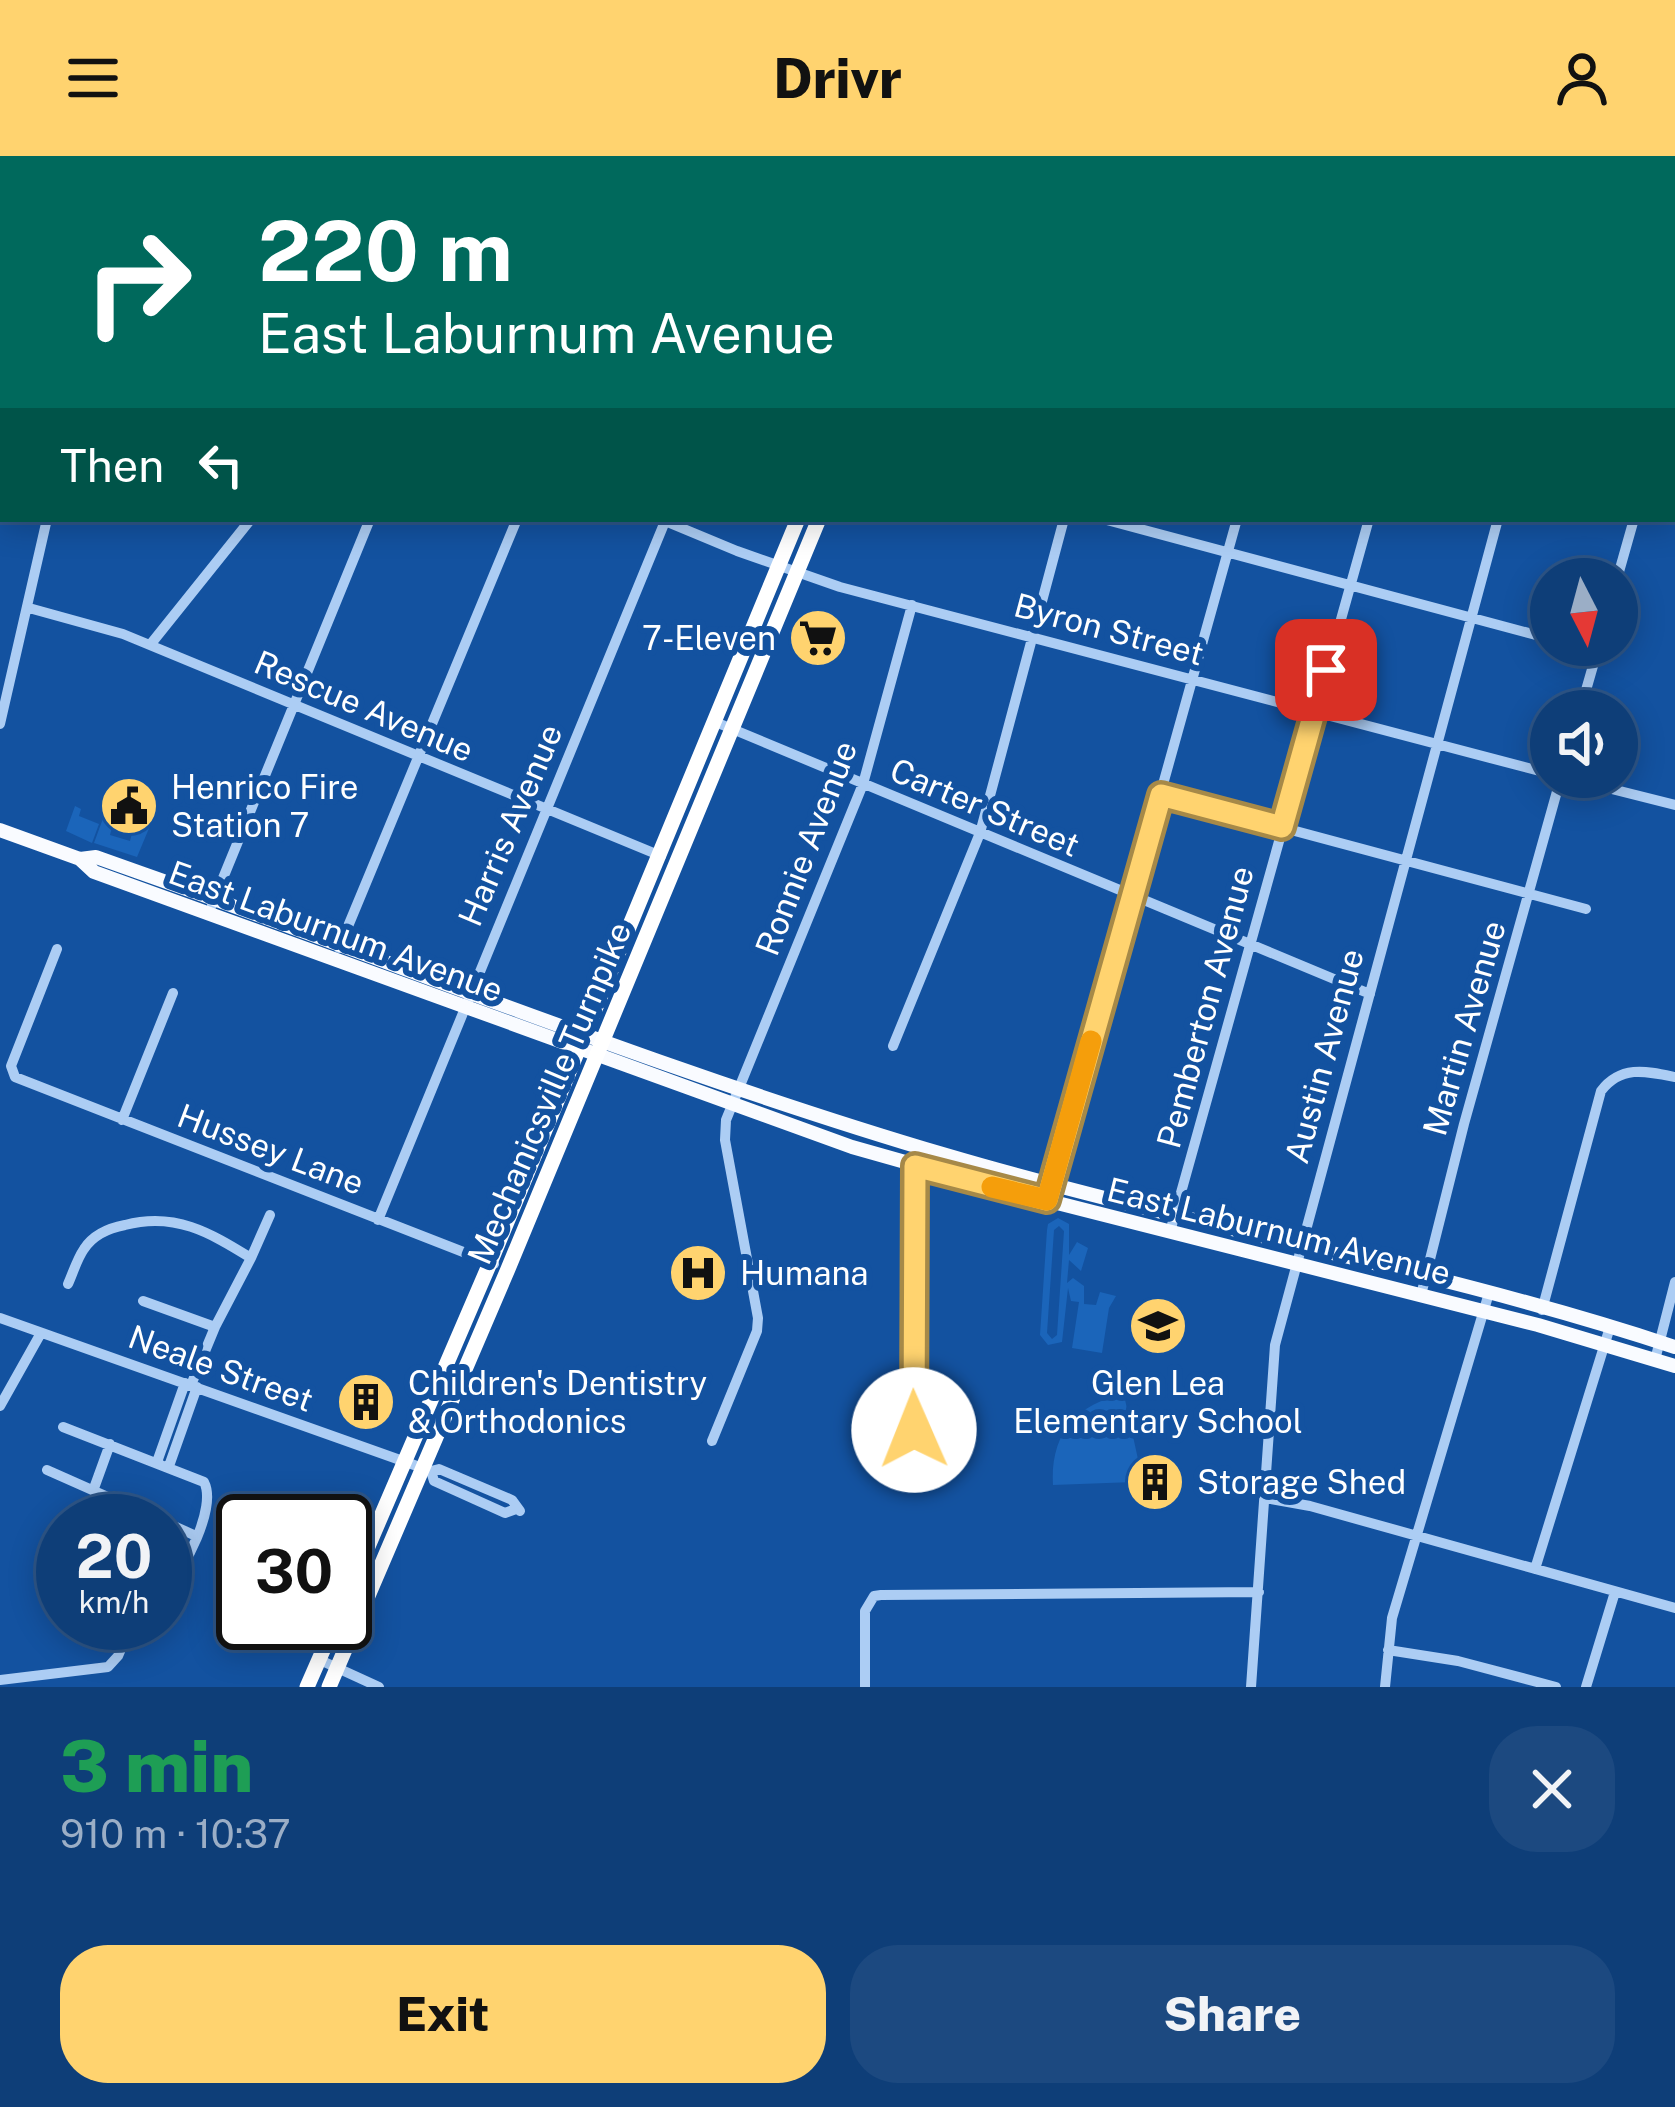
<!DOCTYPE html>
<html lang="en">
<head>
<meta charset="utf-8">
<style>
  body { margin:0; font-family:"Public Sans",sans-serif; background:#1c4980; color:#f1f3f6; height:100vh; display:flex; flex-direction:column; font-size:45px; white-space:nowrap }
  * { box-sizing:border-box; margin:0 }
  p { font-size:39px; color:#9baec6 }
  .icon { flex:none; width:66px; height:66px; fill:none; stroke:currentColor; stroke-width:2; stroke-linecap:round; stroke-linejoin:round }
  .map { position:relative; height:1531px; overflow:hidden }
  .sheet { display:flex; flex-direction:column; background:#0e3e78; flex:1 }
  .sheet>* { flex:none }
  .guide { position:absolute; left:0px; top:0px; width:1677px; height:366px; box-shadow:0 6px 30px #0003,0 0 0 3px #2e578a; background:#00695c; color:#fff; overflow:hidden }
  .needle { width:78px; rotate:174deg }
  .tools { position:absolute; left:1530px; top:402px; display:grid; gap:24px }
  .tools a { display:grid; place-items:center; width:108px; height:108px; border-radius:50%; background:#0e3e78; box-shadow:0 6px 30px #0003,0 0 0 3px #2e578a; font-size:60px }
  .speed { position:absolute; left:36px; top:1338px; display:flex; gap:24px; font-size:60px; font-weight:700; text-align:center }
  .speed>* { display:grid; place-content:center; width:156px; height:156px; border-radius:50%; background:#0e3e78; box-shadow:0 6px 30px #0003,0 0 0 3px #2e578a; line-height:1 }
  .speed small { font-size:30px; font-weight:400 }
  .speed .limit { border:6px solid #111; border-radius:18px; background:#fff; color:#111 }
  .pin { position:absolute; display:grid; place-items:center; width:102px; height:102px; color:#fff; margin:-51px; border-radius:24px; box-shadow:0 6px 18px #0006 }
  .me { position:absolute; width:132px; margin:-66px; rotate:359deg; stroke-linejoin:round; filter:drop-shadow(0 0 9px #0008) }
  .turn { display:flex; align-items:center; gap:42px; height:252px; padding:0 60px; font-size:54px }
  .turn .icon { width:156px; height:156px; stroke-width:2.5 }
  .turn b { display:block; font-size:84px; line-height:102px }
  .then { display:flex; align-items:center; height:114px; padding:0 60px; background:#0003; gap:24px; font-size:45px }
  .round { display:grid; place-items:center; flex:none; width:126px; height:126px; border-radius:48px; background:#1c4980 }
  .summary { display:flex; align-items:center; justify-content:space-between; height:204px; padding:0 60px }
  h1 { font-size:72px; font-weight:800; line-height:90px; color:#1e9e55 }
  .action { display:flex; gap:24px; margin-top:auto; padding:24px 60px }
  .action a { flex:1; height:138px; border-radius:48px; background:#ffd36f; color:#111; font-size:48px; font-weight:800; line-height:138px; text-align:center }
  .action a+a { background:#1c4980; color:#f1f3f6 }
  header { display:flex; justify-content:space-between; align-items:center; height:156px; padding:0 60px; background:#ffd36f; color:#111; font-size:54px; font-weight:800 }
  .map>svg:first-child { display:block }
  .green { fill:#1b65ba; fill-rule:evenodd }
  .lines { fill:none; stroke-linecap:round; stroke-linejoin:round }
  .minor { stroke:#accdf4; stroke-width:10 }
  .major { stroke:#f9fbff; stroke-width:14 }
  .highway { stroke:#fff; stroke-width:15 }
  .route-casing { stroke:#a68948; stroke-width:30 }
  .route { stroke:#ffd36f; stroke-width:21 }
  .slow { stroke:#f59e0b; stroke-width:21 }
  .labels { text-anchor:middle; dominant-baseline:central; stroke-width:12; stroke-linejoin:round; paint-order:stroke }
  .street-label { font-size:33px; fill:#fff; stroke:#1352a0 }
  .poi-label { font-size:33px; fill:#fff; stroke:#1352a0; text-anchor:start }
</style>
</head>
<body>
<header><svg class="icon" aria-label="menu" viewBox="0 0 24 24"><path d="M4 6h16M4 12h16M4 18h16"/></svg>Drivr<svg class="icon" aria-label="person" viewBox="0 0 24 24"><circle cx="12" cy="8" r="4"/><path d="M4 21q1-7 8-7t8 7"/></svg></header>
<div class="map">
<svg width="1675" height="1531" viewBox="0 0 1675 1531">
  <rect width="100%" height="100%" fill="#1352a0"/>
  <path class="green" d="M75,650L81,653L79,660L99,668L92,687L66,675Z
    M146,650L155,658L137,701L94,687L105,657L109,659L107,665L113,667L110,679L130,685L136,662L143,660Z
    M1058,1062L1069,1068V1099L1077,1086L1088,1092L1081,1115L1069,1104L1067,1127L1073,1122L1084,1130V1148L1096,1149L1100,1136L1116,1140L1109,1152L1102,1197L1072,1192L1079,1146L1071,1145L1068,1132L1062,1186L1048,1189L1040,1179L1047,1074L1048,1068ZM1059,1070L1064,1075L1057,1179L1052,1183L1047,1177L1054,1074Z
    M1124,1239L1141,1317L1134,1326L1053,1329C1050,1280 1075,1247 1124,1239Z"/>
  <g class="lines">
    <path class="minor" d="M59,0V3
      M277,0L278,3
      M1213,0L1220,3
      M1503,0L1504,3
      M220,3L232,0
      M1103,3L1104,0
      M1242,3L1243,0
      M1674,12H1675
      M0,56H3
      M0,67L3,79
      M1674,169H1675
      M1674,308H1675
      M0,310L3,309
      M660,363L737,395L840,431L1551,618
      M1103,363L1551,483
      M1617,423L1634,363
      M29,452L123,478L661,700
      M150,489L251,363
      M1572,489L1597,495
      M1580,555L1599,489
      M713,565L1370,838
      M0,568L47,363
      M1564,621L1675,649
      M1161,639L1586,753
      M212,749L370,363
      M339,792L517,363
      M57,793L11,910L15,921L494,1108
      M893,890L980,677L1064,363
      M122,964L173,837
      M1051,1030L1237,363
      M378,1064L666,363
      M1170,1076L1369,363
      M251,1102L270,1059
      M68,1128C73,1117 77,1103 84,1093C93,1079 109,1072 125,1069C175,1056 209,1076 251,1102L215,1171L191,1229
      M1421,1139L1464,968L1561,621
      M143,1145L215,1171
      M1542,1154L1601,935C1621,909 1646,915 1675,921
      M0,1162L431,1315L439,1313L512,1344L520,1355
      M1655,1204L1675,1126
      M0,1250L41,1177
      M63,1271L204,1326C217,1351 185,1414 165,1433
      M914,1274L915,1010
      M712,1285L757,1175L758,1162L725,984L726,964L863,628L912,449
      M157,1306L185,1227
      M169,1310L197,1231
      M47,1314L162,1365
      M431,1315L434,1325L505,1357L516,1353
      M93,1335L110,1288
      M1265,1342L1310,1350L1675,1452
      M165,1366L196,1380
      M1535,1413L1610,1171
      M1388,1494L1458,1505L1556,1531
      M320,1504L379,1531
      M0,1524L108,1511L118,1500L132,1467
      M865,1531V1455L874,1440L881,1439L1259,1436
      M1251,1531L1275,1189L1498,363
      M1385,1531L1392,1462L1489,1137
      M1586,1531L1615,1436"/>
    <path class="major" d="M0,674L80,703L94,716L852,991L990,1030L1538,1169L1675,1210
      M80,703L96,701L141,717C408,811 674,919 946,999C1187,1070 1437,1112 1675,1191"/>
    <path class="highway" d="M948,3L949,0
      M969,3L970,0
      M345,1444L490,1107L798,363
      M307,1531L335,1467
      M329,1531L508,1113L819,363"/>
  </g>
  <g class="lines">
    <g class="route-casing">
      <path id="route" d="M914,1274L915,1010L1047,1044L1161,639L1282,671L1326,514"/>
    </g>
    <use href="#route" class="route"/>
    <path class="slow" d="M992,1031L1047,1044L1091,885"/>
  </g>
  <defs>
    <g id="supermarket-disc" transform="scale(3)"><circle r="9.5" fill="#ffd36f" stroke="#1352a0"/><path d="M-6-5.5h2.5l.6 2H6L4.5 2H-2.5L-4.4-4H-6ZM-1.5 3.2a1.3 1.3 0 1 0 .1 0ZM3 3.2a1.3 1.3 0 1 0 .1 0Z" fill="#111"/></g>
    <g id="civic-disc" transform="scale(3)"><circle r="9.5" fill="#ffd36f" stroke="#1352a0"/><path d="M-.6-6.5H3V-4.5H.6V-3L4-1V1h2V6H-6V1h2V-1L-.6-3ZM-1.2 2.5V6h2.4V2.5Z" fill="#111"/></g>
    <g id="hospital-disc" transform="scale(3)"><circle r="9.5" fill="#ffd36f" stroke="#1352a0"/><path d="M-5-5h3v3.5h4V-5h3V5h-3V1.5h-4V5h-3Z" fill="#111"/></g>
    <g id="school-disc" transform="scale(3)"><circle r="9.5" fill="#ffd36f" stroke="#1352a0"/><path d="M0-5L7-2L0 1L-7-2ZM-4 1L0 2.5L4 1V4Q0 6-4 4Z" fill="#111"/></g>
    <g id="building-disc" transform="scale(3)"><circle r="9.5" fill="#ffd36f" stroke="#1352a0"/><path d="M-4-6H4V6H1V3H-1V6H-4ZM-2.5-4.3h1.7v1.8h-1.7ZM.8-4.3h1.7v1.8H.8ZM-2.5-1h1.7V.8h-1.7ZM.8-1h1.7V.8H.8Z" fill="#111"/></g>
  </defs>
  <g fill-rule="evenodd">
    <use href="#supermarket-disc" x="818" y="482"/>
    <use href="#civic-disc" x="129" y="650"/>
    <use href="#hospital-disc" x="698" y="1117"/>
    <use href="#school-disc" x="1158" y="1170"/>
    <use href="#building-disc" x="366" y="1246"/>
    <use href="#building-disc" x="1155" y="1326"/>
  </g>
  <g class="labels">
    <g class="street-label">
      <text transform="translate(1109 473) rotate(15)">Byron Street</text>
      <text transform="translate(364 550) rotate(23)">Rescue Avenue</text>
      <text transform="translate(985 651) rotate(23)">Carter Street</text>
      <text transform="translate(510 669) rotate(-67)">Harris Avenue</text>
      <text transform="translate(806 692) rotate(-69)">Ronnie Avenue</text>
      <text transform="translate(336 775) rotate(20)">East Laburnum Avenue</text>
      <text transform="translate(1205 851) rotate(-75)">Pemberton Avenue</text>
      <text transform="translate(1464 872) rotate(-74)">Martin Avenue</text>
      <text transform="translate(1324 900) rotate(-75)">Austin Avenue</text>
      <text transform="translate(549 937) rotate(-67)">Mechanicsville Turnpike</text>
      <text transform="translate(271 993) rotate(21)">Hussey Lane</text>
      <text transform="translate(1279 1075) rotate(14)">East Laburnum Avenue</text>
      <text transform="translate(221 1212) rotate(20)">Neale Street</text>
    </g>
    <g class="poi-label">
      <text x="776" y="482" text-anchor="end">7-Eleven</text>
      <text x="171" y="631">Henrico Fire<tspan x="171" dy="38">Station 7</tspan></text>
      <text x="740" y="1117">Humana</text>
      <text x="408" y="1227">Children's Dentistry<tspan x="408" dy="38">&amp; Orthodonics</tspan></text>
      <text x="1158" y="1227" text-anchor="middle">Glen Lea<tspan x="1158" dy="38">Elementary School</tspan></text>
      <text x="1197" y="1326">Storage Shed</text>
    </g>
  </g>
</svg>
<div class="tools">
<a><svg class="needle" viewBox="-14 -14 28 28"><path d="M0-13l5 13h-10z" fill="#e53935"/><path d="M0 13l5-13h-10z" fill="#9baec6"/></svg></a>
<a><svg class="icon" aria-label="sound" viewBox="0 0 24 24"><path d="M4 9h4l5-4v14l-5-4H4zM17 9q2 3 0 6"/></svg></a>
</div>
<div class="speed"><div>20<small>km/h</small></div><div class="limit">30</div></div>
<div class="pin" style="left:1326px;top:514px;background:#d93025"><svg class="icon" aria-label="arrive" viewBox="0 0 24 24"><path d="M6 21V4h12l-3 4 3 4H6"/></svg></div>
<svg class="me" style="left:914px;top:1274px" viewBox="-20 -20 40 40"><circle r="19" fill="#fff"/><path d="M0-13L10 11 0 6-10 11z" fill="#ffd36f"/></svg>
<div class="guide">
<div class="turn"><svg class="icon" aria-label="right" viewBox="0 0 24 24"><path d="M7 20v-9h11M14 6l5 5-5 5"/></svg><div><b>220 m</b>East Laburnum Avenue</div></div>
<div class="then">Then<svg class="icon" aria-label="left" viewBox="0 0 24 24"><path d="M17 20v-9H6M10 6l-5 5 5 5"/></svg></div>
</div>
</div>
<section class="sheet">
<div class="summary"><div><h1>3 min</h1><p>910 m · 10:37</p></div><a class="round"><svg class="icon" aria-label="close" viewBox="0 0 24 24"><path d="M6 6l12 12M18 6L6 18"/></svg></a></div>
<div class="action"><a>Exit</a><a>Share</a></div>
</section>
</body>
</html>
